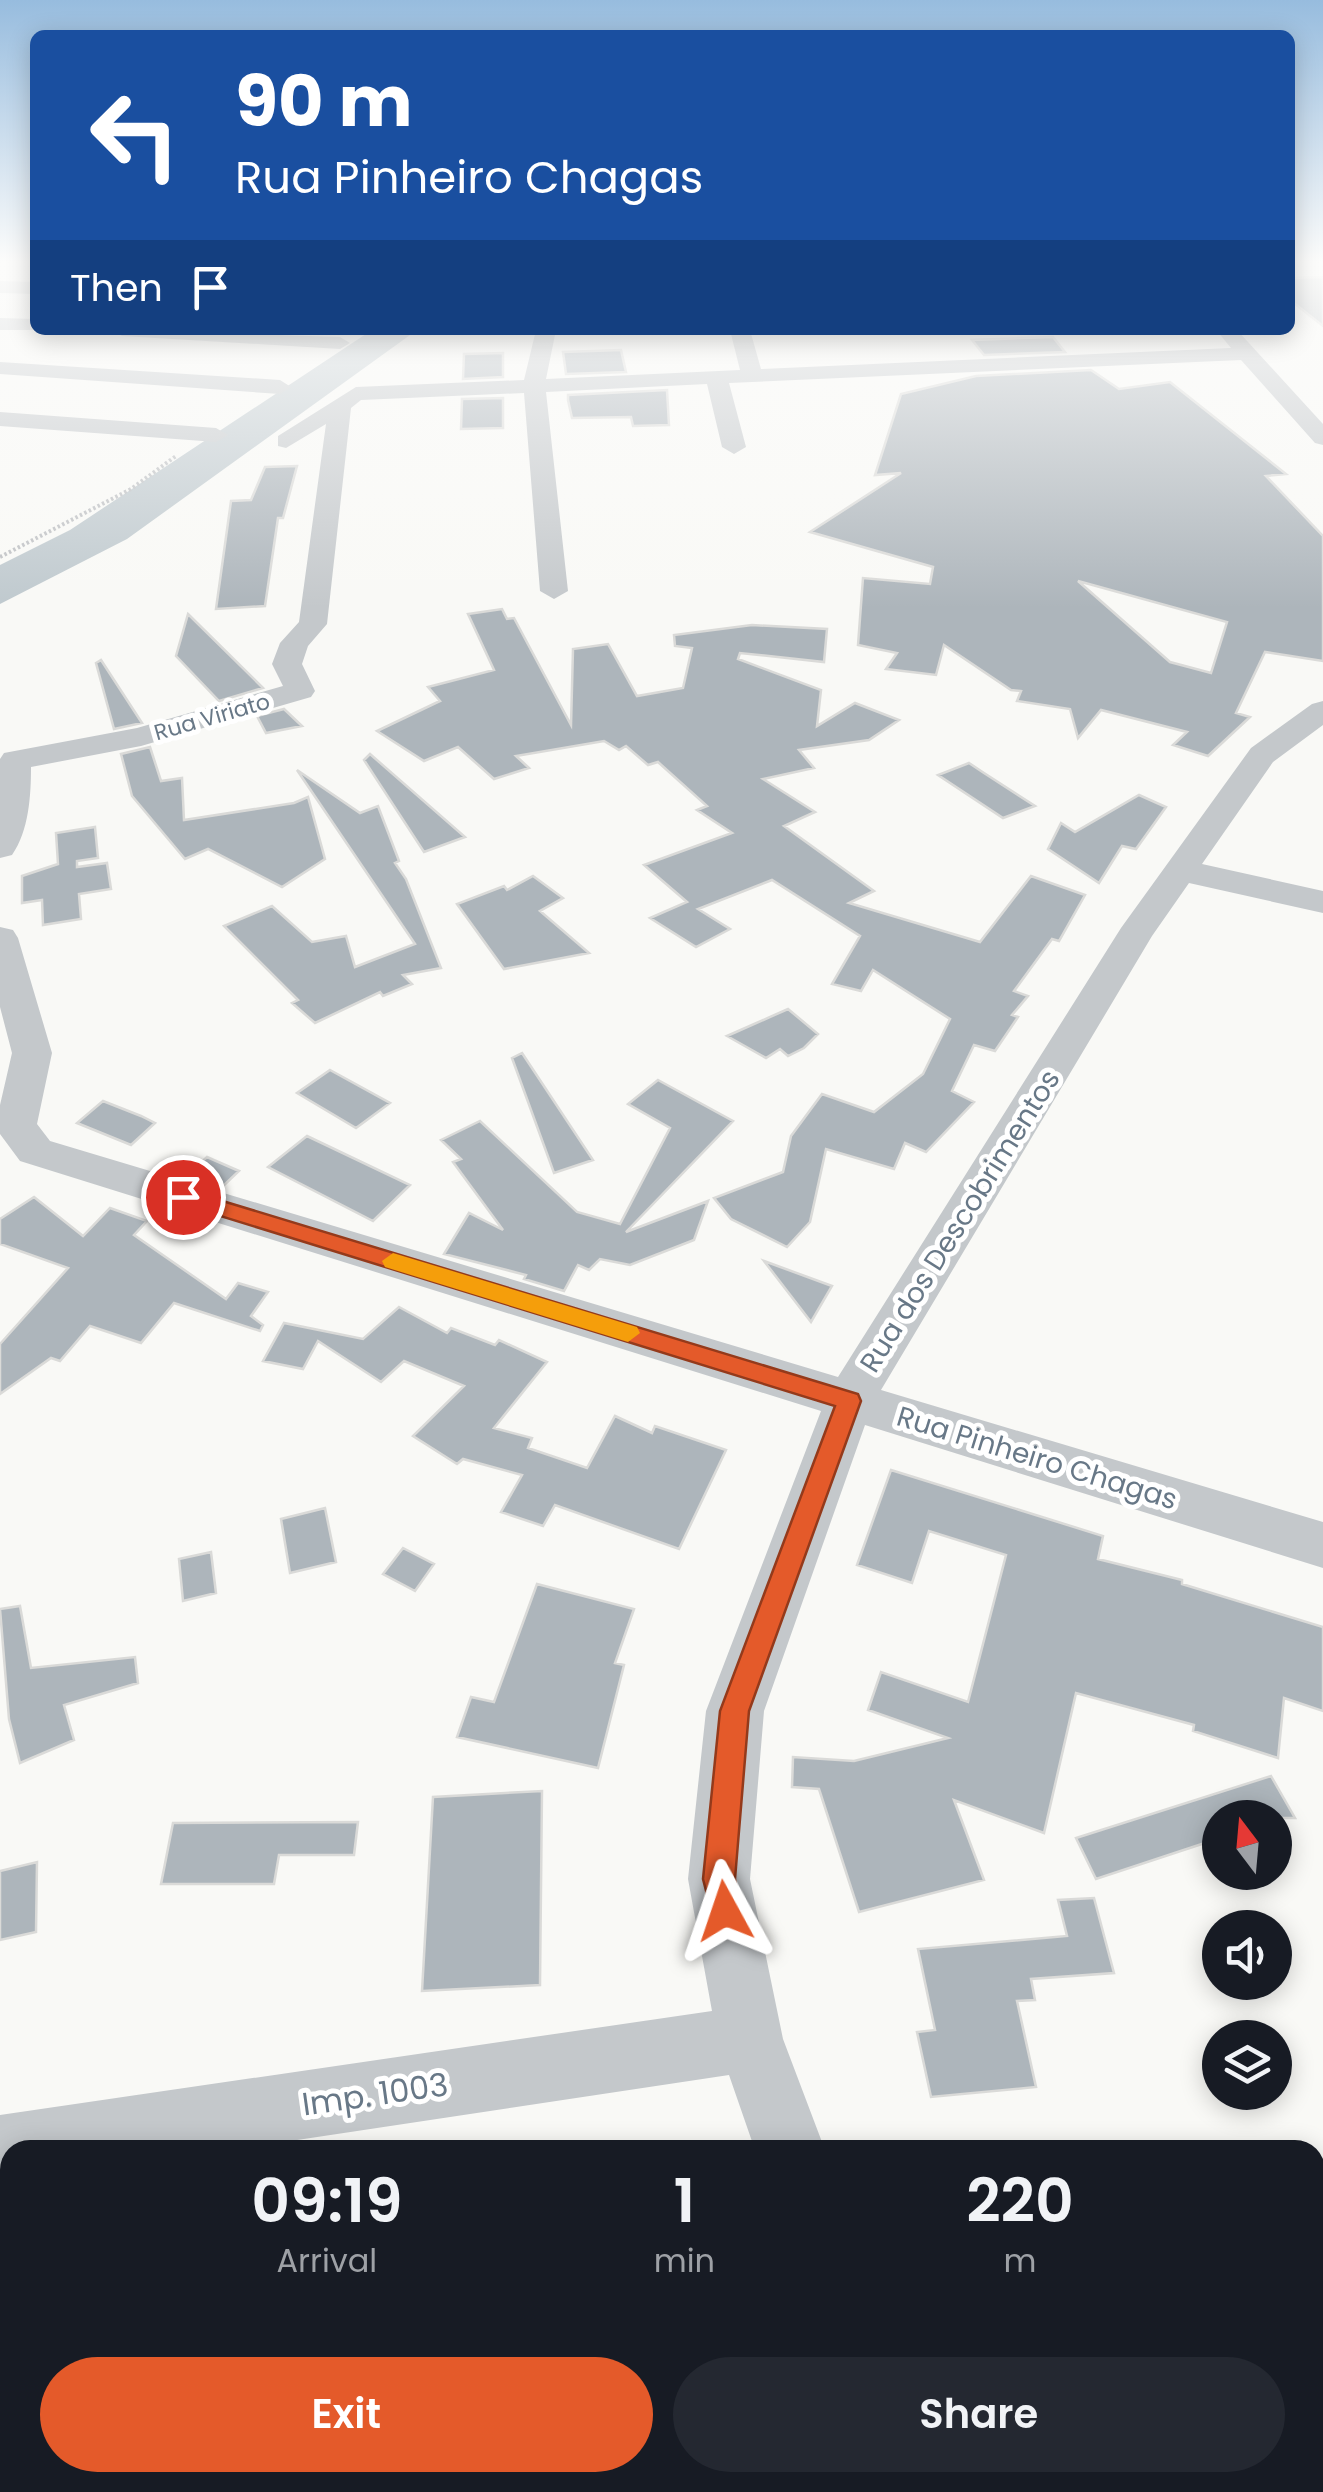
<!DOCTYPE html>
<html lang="en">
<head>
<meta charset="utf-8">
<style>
  body { margin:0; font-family:Poppins,sans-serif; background:#242831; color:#f1f3f6; height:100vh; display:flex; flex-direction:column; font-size:38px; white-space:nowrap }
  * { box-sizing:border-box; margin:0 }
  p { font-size:32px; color:#9ea1a6 }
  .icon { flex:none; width:55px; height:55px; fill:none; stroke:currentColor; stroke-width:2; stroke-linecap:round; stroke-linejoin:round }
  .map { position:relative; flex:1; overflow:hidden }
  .details { position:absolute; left:0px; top:2140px; width:1325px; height:352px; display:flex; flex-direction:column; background:#171b24; border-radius:30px 30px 0 0; box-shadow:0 5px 25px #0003 }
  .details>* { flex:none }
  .banner { position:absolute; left:30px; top:30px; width:1265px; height:305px; border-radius:15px; box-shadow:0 5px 25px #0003; background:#1a4fa0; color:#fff; overflow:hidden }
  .needle { width:65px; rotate:344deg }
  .buttons { position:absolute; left:1202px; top:1800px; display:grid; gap:20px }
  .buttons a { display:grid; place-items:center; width:90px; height:90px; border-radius:50%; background:#171b24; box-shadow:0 5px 25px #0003; font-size:50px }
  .pin { position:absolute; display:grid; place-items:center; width:85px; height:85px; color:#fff; margin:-42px; border:5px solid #fff; border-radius:50%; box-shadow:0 2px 10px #0007 }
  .me { position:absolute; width:110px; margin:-55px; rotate:355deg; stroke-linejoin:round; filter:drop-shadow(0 0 8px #0008) }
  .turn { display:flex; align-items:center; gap:35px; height:210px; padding:0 40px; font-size:45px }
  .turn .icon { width:130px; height:130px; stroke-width:2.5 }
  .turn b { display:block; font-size:70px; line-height:85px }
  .then { display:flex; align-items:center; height:95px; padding:0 40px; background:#0003; gap:20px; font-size:38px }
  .eta { display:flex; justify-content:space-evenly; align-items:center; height:170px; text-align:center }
  .eta b { font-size:60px; font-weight:600; line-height:70px }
  .button { display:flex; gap:20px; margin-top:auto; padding:20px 40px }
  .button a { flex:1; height:115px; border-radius:60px; background:#e45a2a; color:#fff; font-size:40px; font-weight:600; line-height:115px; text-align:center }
  .button a+a { background:#242831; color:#f1f3f6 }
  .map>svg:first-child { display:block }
  .built { fill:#e9ebe9 }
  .water { fill:#bfc9ce }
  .building { fill:#adb5bb; stroke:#dadad8; stroke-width:2.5; fill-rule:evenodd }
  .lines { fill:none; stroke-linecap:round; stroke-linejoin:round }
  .path { stroke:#bec0c3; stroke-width:4; stroke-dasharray:2.5 2.5; stroke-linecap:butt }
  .minor { fill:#c4c8cb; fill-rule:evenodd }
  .route { fill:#e45a2a; stroke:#943a1b; stroke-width:2.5 }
  .slow { fill:#f59e0b }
  .labels { text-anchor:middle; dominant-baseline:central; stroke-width:10; stroke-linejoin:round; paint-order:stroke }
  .far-street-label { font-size:22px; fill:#687887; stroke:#fff }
  .street-label { font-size:28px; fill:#687887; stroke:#fff }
  .near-street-label { font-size:32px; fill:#687887; stroke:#fff }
</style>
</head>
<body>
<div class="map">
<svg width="1323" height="2492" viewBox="0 0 1323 2492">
  <rect width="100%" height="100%" fill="#f9f9f6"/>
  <path class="built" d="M10,2191V2482H310L312,2492H0V2193Z"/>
  <path class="water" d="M372,330H417L127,539L0,604V565L70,530Z"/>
  <path class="building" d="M1323,277V326L1290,300V278Z
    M1053,337L1065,352L984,355L972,340Z
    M621,350L626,372L566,374L563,352Z
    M503,353V377L463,379L464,354Z
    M1091,370L1119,389L1170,382L1286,474L1266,476L1323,536V661L1265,652L1236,713L1250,717L1208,756L1173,745L1187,732L1101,710L1078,738L1070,709L1017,701L1021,691L1011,690L944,645L936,675L886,669L897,653L858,645L863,578L930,584L933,567L810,532L901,473L875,475L901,394L976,376ZM1078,581L1227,622L1211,673L1170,662Z
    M667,390L669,425L633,426L631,417L572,418L568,400V395Z
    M503,398V428L461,429L462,399Z
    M297,466L283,518H278L265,606L216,609L231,501L251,500L265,467Z
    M502,609L507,619L514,618L571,725L573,649L608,644L637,696L683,688L692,648L675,646L674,635L752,625L827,629L824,662L740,653L738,659L821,690L817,726L855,703L899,720L869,740L799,750L814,768L763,779L815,812L784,826L874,891L849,903L980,942L1031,876L1085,895L1059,941L1052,939L1014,991L1028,996L1012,1015L1018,1017L995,1051L974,1045L952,1091L974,1102L926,1152L905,1143L894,1169L826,1149L810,1222L787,1247L731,1219L714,1198L783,1172L791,1136L822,1094L874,1112L923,1074L950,1019L873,970L861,991L832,984L860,936L772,880L698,909L730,929L696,947L650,918L687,902L644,865L732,833L697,810L707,806L658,762L648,765L626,746L619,750L604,741L516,756L529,768L494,779L458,747L424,761L377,731L440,701L428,687L494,670L468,614Z
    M188,614L263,688L219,701L176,656Z
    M101,660L142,723L114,729L96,663Z
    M284,709L302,726L266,733L257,716Z
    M150,747L161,781L182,778L184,820L294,803L308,797L325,859L282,887L208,849L185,859L132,796L121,754Z
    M370,754L465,837L424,852L364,760Z
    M969,763L984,773L1035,806L1003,818L938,775Z
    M297,770L360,813L378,806L399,861L395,863L406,879L441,968L403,975L412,984L383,996L380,992L315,1023L292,1003L298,1000L224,926L272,906L312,942L346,936L355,967L415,944Z
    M1139,795L1166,807L1136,849L1122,846L1099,883L1048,849L1061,823L1075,832Z
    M95,827L98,858L77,861V867L107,863L111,889L79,894L81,919L43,925L42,900L22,903V876L58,864L56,833Z
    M533,876L563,898L540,911L589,953L504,969L457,904L504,886L507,890Z
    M788,1009L818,1034L804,1048L788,1056L780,1049L766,1058L727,1036Z
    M522,1053L593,1160L554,1173L512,1058Z
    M330,1070L390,1103L356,1128L297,1093Z
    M658,1080L733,1121L626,1232L708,1201L694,1240L630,1265L600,1259L589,1270L578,1265L564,1291L524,1279L526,1275L444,1254L469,1213L503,1230L453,1162L461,1159L441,1140L480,1121L577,1212L620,1224L670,1128L628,1104Z
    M103,1101L141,1116L155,1123L131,1145L77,1123Z
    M307,1136L410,1185L373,1221L268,1167Z
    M207,1157L239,1171L221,1188L185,1177Z
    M34,1197L83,1236L110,1208L147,1221L134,1235L226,1299L238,1283L268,1292L251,1316L263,1325L260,1331L174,1303L141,1343L90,1326L60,1361L51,1358L0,1394V1344L68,1268L0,1244V1219Z
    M764,1261L832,1286L811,1322Z
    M399,1307L447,1333L451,1328L495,1345L499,1340L547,1362L494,1428L532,1438L528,1448L587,1468L615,1416L652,1433L655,1426L726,1450L679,1549L555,1505L543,1526L501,1512L522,1475L463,1459L457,1464L413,1436L464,1386L404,1361L381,1382L318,1341L303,1369L263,1361L284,1323L363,1339Z
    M891,1470L1103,1536L1098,1559L1182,1580V1584L1323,1627V1711L1284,1698L1278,1758L1193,1731L1194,1725L1076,1693L1044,1833L954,1800L984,1880L859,1912L819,1789L792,1787L793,1757L854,1761L948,1738L868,1710L881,1672L968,1702L1006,1555L929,1531L912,1583L857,1565Z
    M325,1508L336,1562L290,1573L281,1519Z
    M403,1548L434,1564L415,1591L383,1574Z
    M211,1552L216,1593L183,1601L179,1559Z
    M537,1584L634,1609L615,1663L624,1665L598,1768L457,1737L471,1697L494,1702Z
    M20,1606L31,1668L135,1657L138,1683L64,1705L74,1740L20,1763L9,1719L0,1609Z
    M1271,1776L1295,1818H1220V1838L1096,1879L1076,1838Z
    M542,1791L540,1985L422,1991L433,1797Z
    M358,1822L354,1855H279L274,1884H161L173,1823Z
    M37,1862L36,1932L0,1940V1871Z
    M1094,1898L1114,1973L1031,1979L1035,2000L1017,2001L1036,2087L931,2097L917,2032L935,2030L918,1949L1067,1936L1058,1900Z"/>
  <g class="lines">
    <path class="path" d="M0,557L131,489L176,456"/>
    <path class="minor" d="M0,281L35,282V294L0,293Z
      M0,318L35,319V330H39H0Z
      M112,330L340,337L350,343L340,349L122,336Z
      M536,330H556L546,379L740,370L730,330H750L761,369L1231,348L1217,331L1237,330L1323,424V445L1315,443L1241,360L729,383L746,447L734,454L722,447L707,384L546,392L568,591L554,599L540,591L524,393L361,400L351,408L327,624L308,646L302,664L315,691L311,697L141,746L31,767C31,795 29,831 12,855L0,858V759L4,753L137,728L283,686L272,664L280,643L299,622L326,424L286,448L278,446V436L356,387L524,380Z
      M0,362L280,380L291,387L280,394L0,374Z
      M0,412L216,428L228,435L216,442L0,426Z
      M1323,701V725L1273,762L1202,864L1323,891V913L1189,883L1152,936L881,1390L1323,1522V1568L865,1425L764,1711L750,1879L783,2039L825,2150H755L729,2075L231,2150H10V2183L0,2185V2115L712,2011L688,1879L706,1711L821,1411L20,1161L0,1134V1105L12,1053L0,1007V927L13,930L18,938L52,1053L37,1124L50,1141L838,1377L1121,928L1251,748L1312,704Z
      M929,2482H1009L1013,2492H933Z"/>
  </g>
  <linearGradient id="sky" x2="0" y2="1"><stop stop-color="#97bcde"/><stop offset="0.43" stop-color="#fcfcfb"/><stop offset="1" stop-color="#fcfcfb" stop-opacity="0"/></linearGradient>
  <rect width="1323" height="608" fill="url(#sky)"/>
  <path class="route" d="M183,1189L858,1394L861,1401L749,1711L735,1879L741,1911L736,1922L725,1927L714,1922L703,1879L720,1711L835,1406L175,1202L172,1197Z"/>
  <path class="slow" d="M393,1253L637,1327L640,1333L628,1342L385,1267L382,1261Z"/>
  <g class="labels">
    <g class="far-street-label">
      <text transform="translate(212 717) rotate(-16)">Rua Viriato</text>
    </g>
    <g class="street-label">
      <text transform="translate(960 1221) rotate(-58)">Rua dos Descobrimentos</text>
      <text transform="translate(1037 1458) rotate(17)">Rua Pinheiro Chagas</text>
    </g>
    <g class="near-street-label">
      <text transform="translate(375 2094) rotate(-8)">Imp. 1003</text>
    </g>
  </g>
</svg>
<div class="buttons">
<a><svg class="needle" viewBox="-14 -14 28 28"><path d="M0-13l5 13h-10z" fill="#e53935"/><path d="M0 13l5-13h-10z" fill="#9ea1a6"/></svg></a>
<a><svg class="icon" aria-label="sound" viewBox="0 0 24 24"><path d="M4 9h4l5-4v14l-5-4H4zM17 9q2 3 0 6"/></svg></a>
<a><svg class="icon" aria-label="layers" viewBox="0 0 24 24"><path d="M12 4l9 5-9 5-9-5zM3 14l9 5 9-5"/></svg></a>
</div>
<div class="pin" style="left:183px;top:1197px;background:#d93025"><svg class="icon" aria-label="arrive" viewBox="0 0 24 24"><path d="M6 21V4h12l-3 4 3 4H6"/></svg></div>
<svg class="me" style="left:725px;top:1911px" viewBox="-20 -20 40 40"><path d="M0-17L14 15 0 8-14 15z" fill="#e45a2a" stroke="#fff" stroke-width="4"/></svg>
<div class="banner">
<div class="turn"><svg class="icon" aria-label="left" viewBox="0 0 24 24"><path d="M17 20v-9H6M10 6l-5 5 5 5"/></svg><div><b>90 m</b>Rua Pinheiro Chagas</div></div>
<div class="then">Then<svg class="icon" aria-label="arrive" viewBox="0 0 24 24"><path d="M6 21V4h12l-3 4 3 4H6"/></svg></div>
</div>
<section class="details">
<div class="eta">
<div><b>09:19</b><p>Arrival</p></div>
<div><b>1</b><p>min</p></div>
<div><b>220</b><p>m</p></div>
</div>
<div class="button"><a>Exit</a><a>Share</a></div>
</section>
</div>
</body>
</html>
